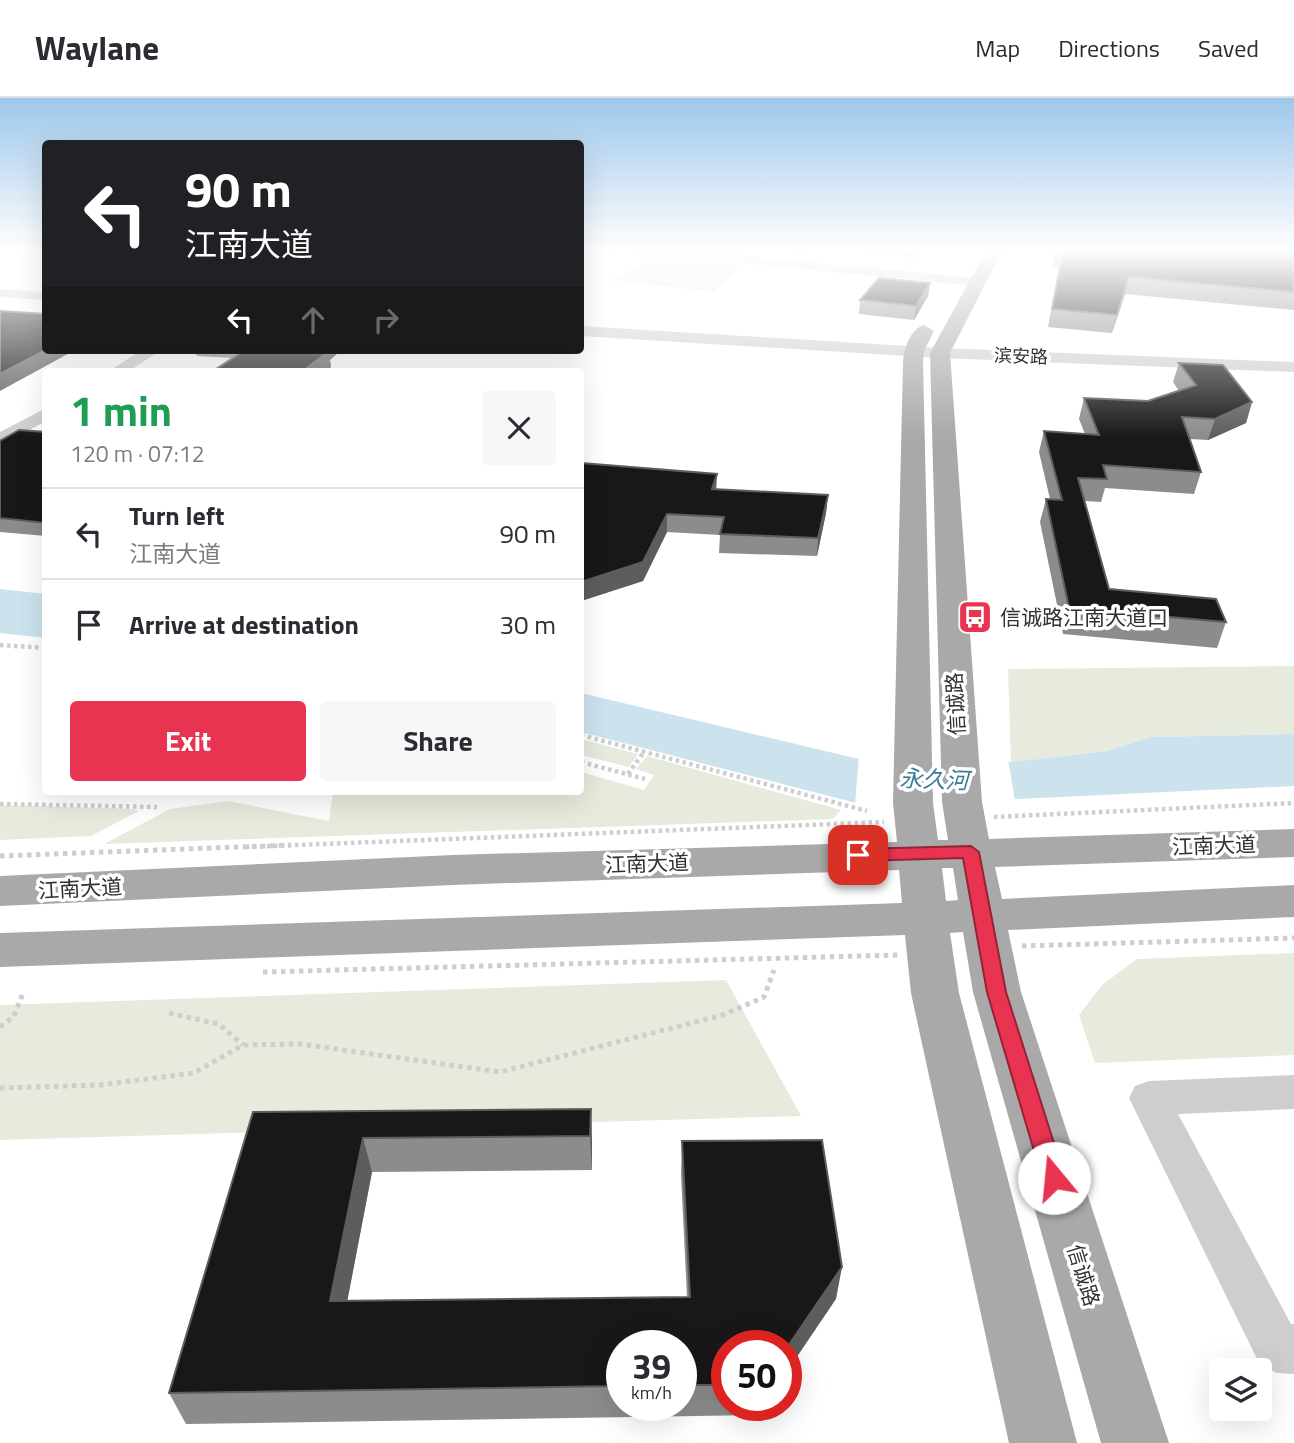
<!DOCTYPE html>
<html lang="en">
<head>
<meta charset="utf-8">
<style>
  body { margin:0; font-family:"Titillium Web","Noto Sans SC",sans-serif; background:#f7f7f7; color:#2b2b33; height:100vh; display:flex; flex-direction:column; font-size:26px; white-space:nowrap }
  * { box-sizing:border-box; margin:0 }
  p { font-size:23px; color:#7c7c81 }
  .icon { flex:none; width:38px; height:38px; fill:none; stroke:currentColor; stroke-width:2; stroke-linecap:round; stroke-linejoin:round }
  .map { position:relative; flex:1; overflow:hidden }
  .drawer { position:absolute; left:42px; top:270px; width:542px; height:427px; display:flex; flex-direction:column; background:#fff; border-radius:7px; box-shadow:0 7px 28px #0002 }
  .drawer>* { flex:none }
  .guide { position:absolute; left:42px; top:42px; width:542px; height:214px; border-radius:7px; box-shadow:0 7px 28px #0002; background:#202124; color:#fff; overflow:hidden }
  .buttons { position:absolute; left:1209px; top:1260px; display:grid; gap:14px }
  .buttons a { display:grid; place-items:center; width:63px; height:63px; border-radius:7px; background:#fff; box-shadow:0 7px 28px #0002; font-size:35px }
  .speed { position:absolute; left:606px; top:1232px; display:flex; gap:14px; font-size:35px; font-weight:700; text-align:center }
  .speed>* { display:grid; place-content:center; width:91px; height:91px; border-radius:50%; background:#fff; box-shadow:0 7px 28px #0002; line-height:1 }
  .speed small { font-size:18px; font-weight:400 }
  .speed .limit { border:10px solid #d22; background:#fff; color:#111 }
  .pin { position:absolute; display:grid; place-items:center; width:60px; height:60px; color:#fff; margin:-30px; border-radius:14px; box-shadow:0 4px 10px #0006 }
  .me { position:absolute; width:77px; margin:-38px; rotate:343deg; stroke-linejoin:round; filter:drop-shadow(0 0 5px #0008) }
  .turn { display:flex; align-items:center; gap:24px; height:147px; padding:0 28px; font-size:32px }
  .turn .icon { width:91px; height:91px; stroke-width:2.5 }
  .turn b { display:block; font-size:49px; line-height:60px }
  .lanes { display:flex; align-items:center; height:66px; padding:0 28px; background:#0003; justify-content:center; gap:35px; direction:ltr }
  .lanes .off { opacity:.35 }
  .round { display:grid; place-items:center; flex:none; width:74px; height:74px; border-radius:7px; background:#f7f7f7 }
  .head { display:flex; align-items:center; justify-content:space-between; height:119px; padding:0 28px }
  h1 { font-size:42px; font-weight:700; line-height:52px; color:#1e9e55 }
  .action { display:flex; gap:14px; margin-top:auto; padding:14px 28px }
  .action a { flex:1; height:80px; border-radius:7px; background:#e83451; color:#fff; font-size:28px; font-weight:700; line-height:80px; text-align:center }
  .action a+a { background:#f7f7f7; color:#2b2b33 }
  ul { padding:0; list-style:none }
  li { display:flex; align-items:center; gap:21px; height:91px; padding:0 28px; border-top:2px solid #e1e1e2 }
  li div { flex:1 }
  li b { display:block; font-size:26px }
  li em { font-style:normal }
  header { display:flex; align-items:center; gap:42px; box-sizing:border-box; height:98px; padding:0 35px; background:#fff; border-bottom:2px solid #e1e1e2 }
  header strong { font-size:33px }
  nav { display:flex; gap:38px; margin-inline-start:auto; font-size:24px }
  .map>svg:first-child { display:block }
  .green { fill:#e6ebdd }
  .water { fill:#cce3ee }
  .pier { fill:#fff }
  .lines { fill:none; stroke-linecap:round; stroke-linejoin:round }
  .path-far1 { stroke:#cecece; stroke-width:4.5; stroke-dasharray:3.5 3.5; stroke-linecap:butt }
  .path { stroke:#cecece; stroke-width:5; stroke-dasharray:4.5 4.5; stroke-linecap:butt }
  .minor { fill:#cecece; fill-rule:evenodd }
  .major { fill:#a9a9a9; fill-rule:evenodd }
  .wall { fill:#8c8c8c; fill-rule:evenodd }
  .shaded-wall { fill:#5d5d5d }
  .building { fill:#181818; stroke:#5d5d5d; stroke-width:2 }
  .route { fill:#e83451; stroke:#972235; stroke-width:2 }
  .labels { text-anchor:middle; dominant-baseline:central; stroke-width:7; stroke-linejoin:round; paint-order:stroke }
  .far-street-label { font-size:18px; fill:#313131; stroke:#fff }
  .poi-label { font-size:21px; fill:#313131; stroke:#fff; text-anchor:start }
  .street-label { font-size:21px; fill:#313131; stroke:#fff }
  .water-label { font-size:23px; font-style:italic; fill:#3d7b96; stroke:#fff }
</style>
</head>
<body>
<header>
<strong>Waylane</strong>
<nav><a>Map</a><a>Directions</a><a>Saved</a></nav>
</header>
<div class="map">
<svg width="1294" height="1345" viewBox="0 0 1294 1345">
  <rect width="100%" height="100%" fill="#fff"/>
  <path class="green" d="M654,156L745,166L714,194L614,182Z
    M1294,568V636L1151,639L1107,653L1011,664L1008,571Z
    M581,641L638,656L629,669L581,657Z
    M647,658L841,712L833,721L104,746L170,711L228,703L329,723L333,695L344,693H581V674L644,692L654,677L636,671Z
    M0,707L132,711L139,713L91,738L0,742Z
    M1294,855V957L1095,965L1079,917L1102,887L1137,861Z
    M726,882L801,1018L0,1042V907Z"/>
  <path class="water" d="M0,491L45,496V540L0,535Z
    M581,595L859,661L1011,664L1107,653L1151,639L1294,636V688L1018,701L856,705L581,634Z"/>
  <path class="pier" d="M859,658L1008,661L1015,703L855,707Z"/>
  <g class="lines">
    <path class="path-far1" d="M0,547L46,550
      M581,637L867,713
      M581,664L645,681
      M628,676L644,654
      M0,706L157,709
      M994,719L1294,705
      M246,749L884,724"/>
    <path class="path" d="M0,758L291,747
      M1022,848L1294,840
      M263,874L898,857
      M169,915L219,926L243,947
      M0,929L14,918L23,895
      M0,990L100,987L194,975L243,947L300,946L500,974L723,917L764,899L774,872"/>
    <path class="minor" d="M632,151H673L977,180L984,184L977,188L638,155Z
      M0,191L46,194V202L0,199Z
      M581,228L940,250L1294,264V274L940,260L581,238Z
      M142,252H161L129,273H109Z
      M46,310V323L0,348V334Z
      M1294,977V1011L1178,1016L1291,1226H1294V1276L1277,1275L1260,1267L1129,1000L1135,988L1149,983Z"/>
    <path class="major" d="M987,151H1003L950,255L982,704L989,741L1294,731V759L995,769L1002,801L1294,787V819L1008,832L1021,894L1169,1345H1101L973,894L963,834L950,835L959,895L1077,1345H1009L911,895L905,837L0,869V835L902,805L899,772L453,787L0,808V778L453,757L897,744L893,705L903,264C904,251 910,231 924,227L934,233L924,253L923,264L933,705L938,742H948L942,704L930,255ZM942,770H953L958,802L946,803Z"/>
  </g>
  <path class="wall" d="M764,151H809L804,155Z
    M855,151H922L915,159L855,153Z
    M1294,151V212L1125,196L1112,235L1048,229L1059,169L1052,168L1055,152Z
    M930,185L928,198L914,222L859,216L860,202Z
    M195,252H341L330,262L331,269L326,273H213L233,260L197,258Z
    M1179,265L1252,304L1246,325L1208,342L1190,341L1201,374L1194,396L1105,390L1101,404L1085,403L1109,491L1226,524L1217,550L1063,536L1040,424L1046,401H1050L1039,354L1044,333L1085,336L1079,321L1084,300L1148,303L1179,293L1173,284Z
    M46,334V438L0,434V343Z
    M581,365L716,391L828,397L826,415L817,458L719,455L720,437L667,434L643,483L581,503Z
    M591,1011L592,1045V1072L372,1074L347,1203L687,1199L681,1077L682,1043L836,1201L726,1248V1307H764L758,1317L186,1326L169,1295L253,1014ZM621,1248H681V1307H621Z"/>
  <path class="shaded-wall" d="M916,151H922L915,159Z
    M1129,179L1125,196L1112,235L1117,217Z
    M930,185L928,198L914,222L916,208Z
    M46,252H75L0,293V276Z
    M322,252H341L330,262L331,269L326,273H303Z
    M1252,304L1246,325L1208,342L1215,321Z
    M717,376L716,394L712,391Z
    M828,397L826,415L817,458L818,440Z
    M667,416V434L643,483L581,503V484Z
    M591,1011L592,1045V1072L590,1038Z
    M363,1040L372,1074L341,1236L330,1203Z
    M842,1169L836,1201L786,1275V1251Z
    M759,1307H764L758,1317Z"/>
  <path class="building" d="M1056,151H1294V194L1129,179L1117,217L1052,211L1063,153L1055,152Z
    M879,180L930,185L916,208L860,202Z
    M0,213L46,216V252L0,276Z
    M245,252H322L321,253H329L303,273H213Z
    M1179,265L1223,267L1252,304L1215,321L1182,319L1201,374L1103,367L1107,381L1078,380L1109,491L1216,501L1226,524L1069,510L1046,401L1062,402L1044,333L1099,337L1084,300L1148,303L1196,287Z
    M19,332L46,334V425L0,420V343Z
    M581,365L717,376L712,391L828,397L818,440L720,436L724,419L667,416L643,464L581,484Z
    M591,1011L590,1038L363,1040L330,1203L690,1199L682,1043L822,1042L842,1169L786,1251V1248H726V1287H681V1248H621V1288L169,1295L253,1014Z"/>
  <linearGradient id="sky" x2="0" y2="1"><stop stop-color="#9dc7ea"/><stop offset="0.45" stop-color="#fff"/><stop offset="1" stop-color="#fff" stop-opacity="0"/></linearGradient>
  <rect width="1294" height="339" fill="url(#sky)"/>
  <path class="route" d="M971,748L979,754L1006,894L1065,1080L1062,1087L1054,1090L1045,1087L1042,1080L987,894L963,760L858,763L849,757L858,751Z"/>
  <defs>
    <g id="bus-square" transform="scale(1.75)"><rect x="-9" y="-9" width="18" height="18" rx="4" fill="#e83451" stroke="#fff"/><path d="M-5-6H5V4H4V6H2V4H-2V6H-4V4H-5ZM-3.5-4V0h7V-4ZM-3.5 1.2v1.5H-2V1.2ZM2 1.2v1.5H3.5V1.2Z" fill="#fff"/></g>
  </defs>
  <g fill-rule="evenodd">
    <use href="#bus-square" x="975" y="519"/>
  </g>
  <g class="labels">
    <g class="far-street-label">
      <text transform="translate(1021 258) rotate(2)">滨安路</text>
    </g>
    <g class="poi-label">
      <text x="1000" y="519">信诚路江南大道口</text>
    </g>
    <g class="street-label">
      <text transform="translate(955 606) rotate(-93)">信诚路</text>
      <text transform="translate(1214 747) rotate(-2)">江南大道</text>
      <text transform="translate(647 765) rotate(-2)">江南大道</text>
      <text transform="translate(80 790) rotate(-3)">江南大道</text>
      <text transform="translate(1084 1177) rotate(73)">信诚路</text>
    </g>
    <g class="water-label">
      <text transform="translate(934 681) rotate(2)">永久河</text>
    </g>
  </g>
</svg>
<div class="buttons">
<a><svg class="icon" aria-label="layers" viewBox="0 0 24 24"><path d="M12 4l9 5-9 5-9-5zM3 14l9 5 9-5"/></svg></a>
</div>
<div class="speed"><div>39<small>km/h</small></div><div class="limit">50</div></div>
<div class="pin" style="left:858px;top:757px;background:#d93025"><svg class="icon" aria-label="arrive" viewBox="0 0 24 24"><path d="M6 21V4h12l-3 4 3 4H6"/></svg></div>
<svg class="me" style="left:1054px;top:1080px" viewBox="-20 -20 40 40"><circle r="19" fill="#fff"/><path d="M0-13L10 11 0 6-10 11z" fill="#e83451"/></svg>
<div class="guide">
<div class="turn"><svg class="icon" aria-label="left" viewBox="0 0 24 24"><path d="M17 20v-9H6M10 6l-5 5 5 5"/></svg><div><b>90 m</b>江南大道</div></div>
<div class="lanes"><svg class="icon" aria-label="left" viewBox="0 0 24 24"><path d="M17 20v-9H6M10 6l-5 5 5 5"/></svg><svg class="icon off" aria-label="ahead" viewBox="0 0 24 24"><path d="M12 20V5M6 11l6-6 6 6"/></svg><svg class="icon off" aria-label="right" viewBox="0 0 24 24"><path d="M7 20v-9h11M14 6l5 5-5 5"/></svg></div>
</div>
<section class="drawer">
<div class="head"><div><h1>1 min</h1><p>120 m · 07:12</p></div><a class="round"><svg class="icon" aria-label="close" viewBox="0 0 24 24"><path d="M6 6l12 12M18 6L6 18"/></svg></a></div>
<ul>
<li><svg class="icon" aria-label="left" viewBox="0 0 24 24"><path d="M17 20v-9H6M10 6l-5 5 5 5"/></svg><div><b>Turn left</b><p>江南大道</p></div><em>90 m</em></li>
<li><svg class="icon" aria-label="arrive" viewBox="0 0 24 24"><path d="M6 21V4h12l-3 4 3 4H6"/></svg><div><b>Arrive at destination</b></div><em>30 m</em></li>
</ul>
<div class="action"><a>Exit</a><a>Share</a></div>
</section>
</div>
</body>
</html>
